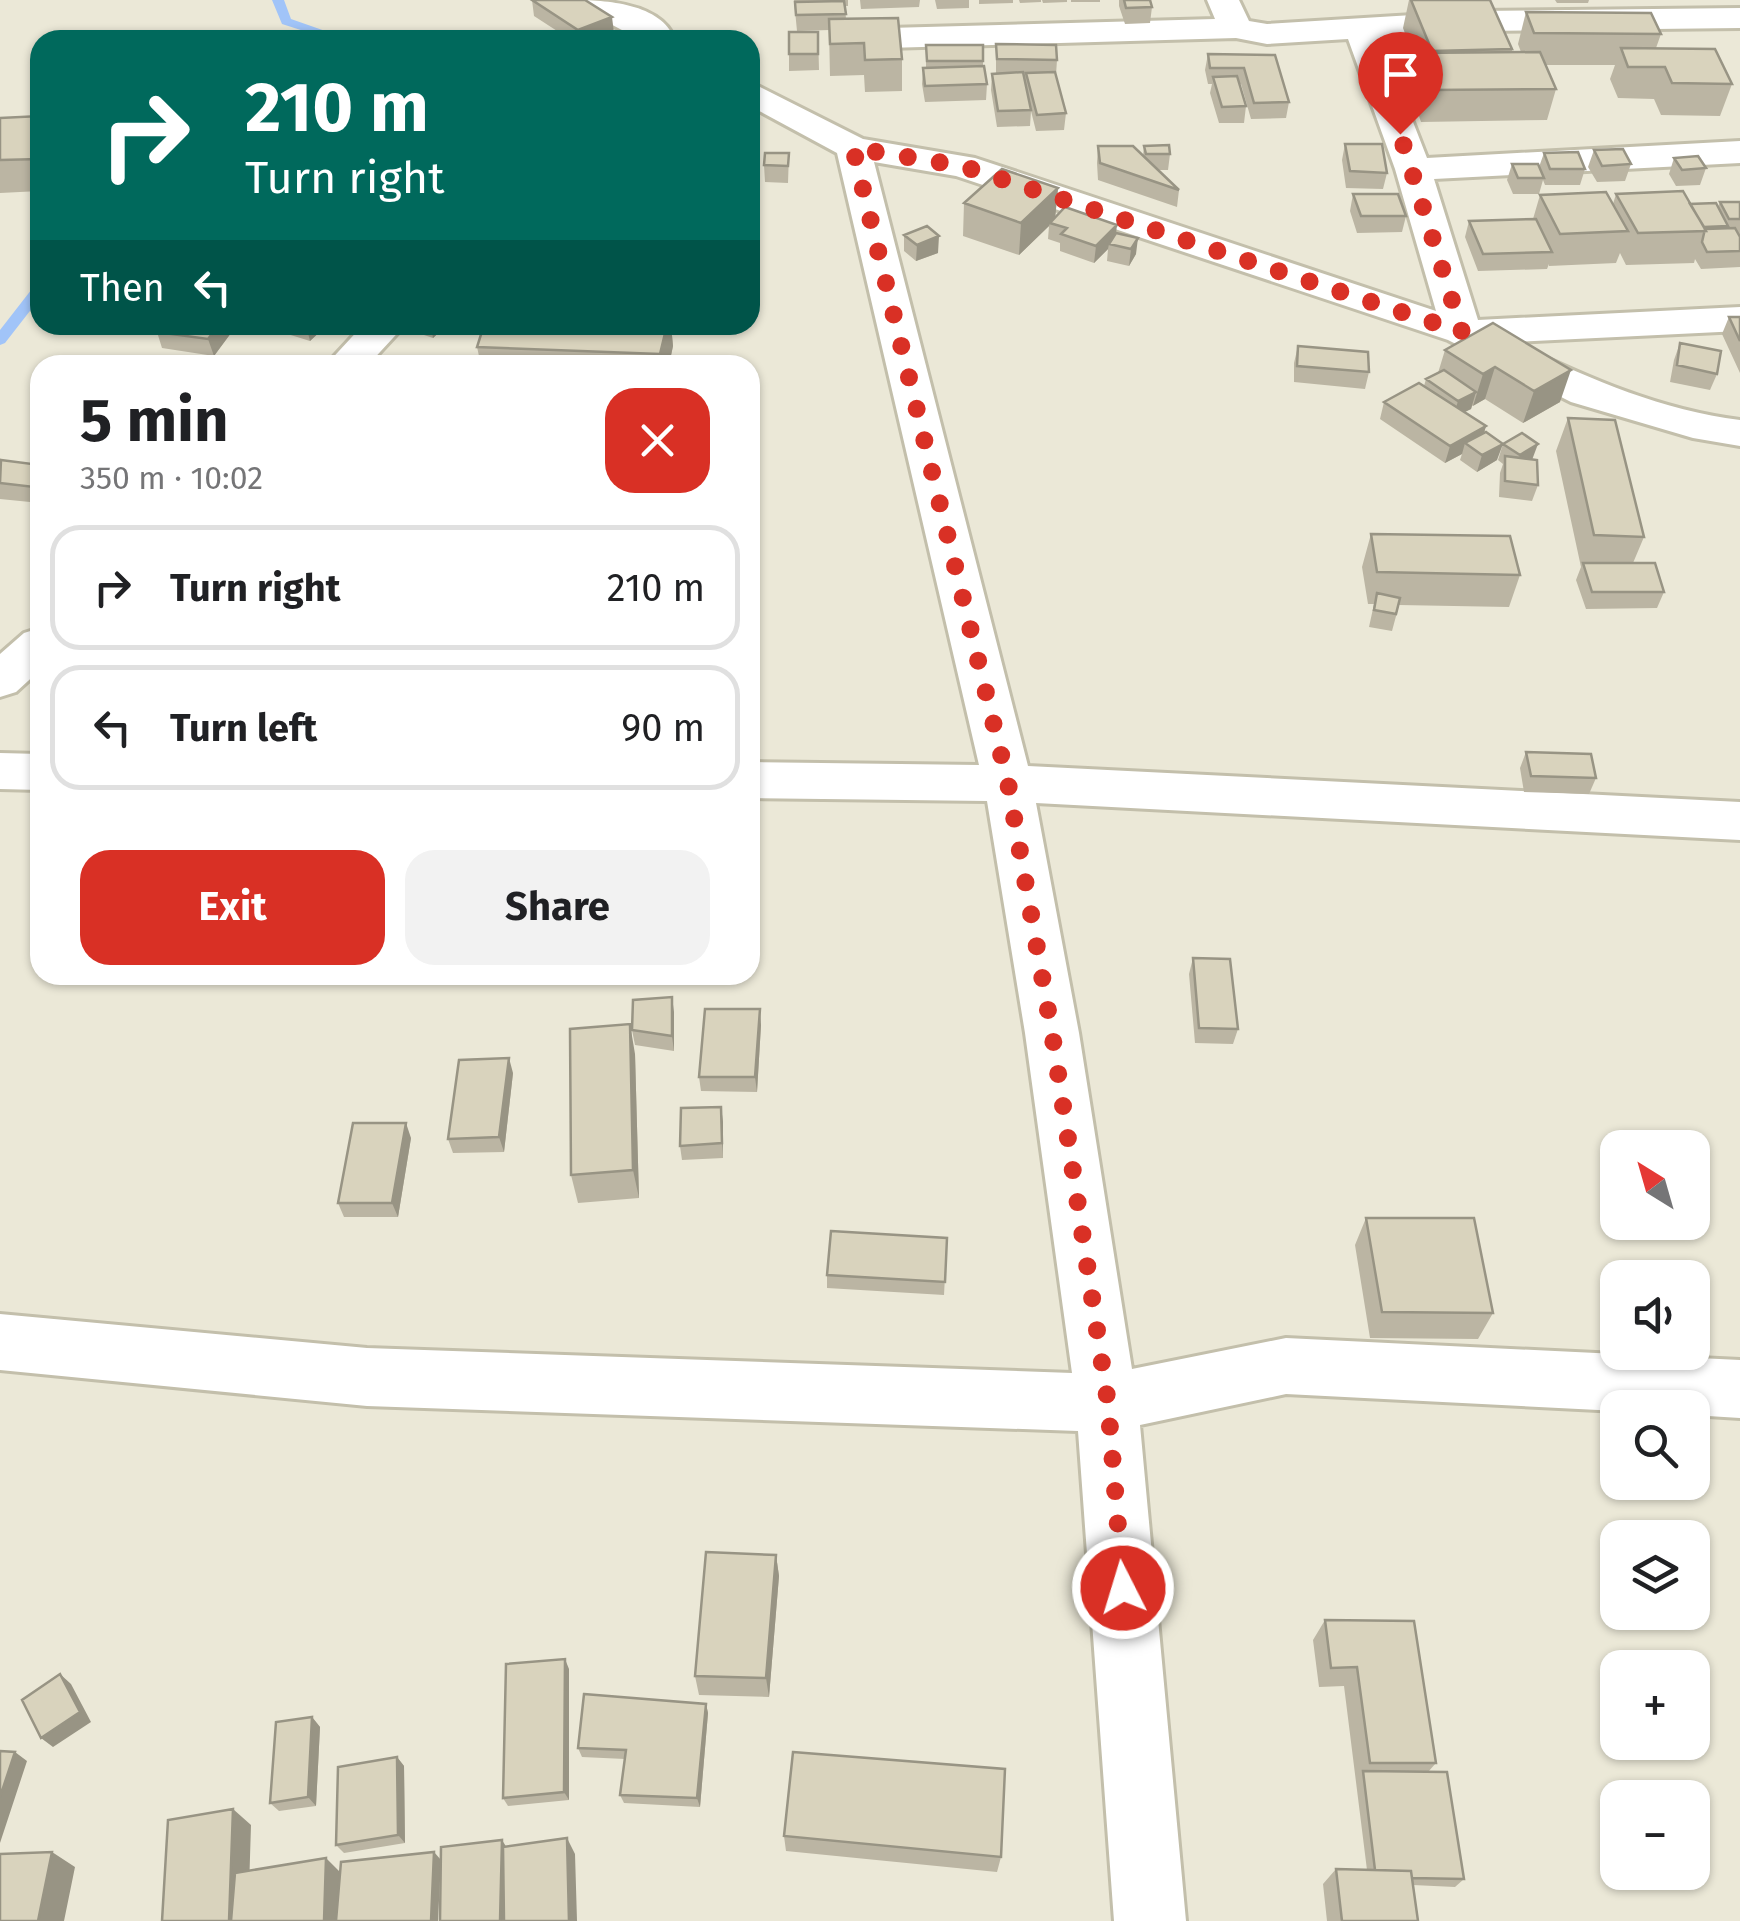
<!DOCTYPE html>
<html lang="en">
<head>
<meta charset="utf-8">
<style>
  body { margin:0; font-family:"Fira Sans",sans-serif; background:#f2f2f2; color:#202124; height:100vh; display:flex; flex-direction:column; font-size:38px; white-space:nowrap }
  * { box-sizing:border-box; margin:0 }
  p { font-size:32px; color:#757577 }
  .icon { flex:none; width:55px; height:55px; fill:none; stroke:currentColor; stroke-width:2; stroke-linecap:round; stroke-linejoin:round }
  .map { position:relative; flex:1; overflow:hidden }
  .sheet { position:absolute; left:30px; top:355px; width:730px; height:630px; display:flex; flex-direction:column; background:#fff; border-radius:30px; box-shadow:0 2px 8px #0004 }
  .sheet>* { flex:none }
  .banner { position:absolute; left:30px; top:30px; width:730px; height:305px; border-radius:30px; box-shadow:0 2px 8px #0004; background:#00695c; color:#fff; overflow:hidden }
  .needle { width:65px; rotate:323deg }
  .controls { position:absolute; left:1600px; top:1130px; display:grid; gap:20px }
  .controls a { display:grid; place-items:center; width:110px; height:110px; border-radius:20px; background:#fff; box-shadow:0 2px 8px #0004; font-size:50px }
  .pin { position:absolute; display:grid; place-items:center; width:85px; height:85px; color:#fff; margin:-102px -42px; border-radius:50% 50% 50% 0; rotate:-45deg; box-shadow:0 0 10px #0007 }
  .pin .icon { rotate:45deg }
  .me { position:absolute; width:110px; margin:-55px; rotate:355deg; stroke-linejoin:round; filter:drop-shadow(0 0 8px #0008) }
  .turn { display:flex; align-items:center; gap:35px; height:210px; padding:0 50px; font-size:45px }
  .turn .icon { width:130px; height:130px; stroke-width:2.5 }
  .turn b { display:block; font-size:70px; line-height:85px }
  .then { display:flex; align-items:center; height:95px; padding:0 50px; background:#0003; gap:20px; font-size:38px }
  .round { display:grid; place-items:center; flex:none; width:105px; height:105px; border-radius:30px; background:#f2f2f2 }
  .headline { display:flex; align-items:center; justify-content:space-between; height:170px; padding:0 50px }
  h1 { font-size:60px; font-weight:700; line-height:75px }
  .primary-button { display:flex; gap:20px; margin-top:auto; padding:20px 50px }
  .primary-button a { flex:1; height:115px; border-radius:30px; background:#d93025; color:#fff; font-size:40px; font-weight:700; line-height:115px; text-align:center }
  .primary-button a+a { background:#f2f2f2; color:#202124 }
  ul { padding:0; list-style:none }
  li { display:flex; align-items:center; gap:30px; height:125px; margin:0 20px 15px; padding:0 30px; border:5px solid #e0e0e0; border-radius:30px }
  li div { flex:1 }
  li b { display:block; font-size:38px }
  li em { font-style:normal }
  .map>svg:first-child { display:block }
  .residential { fill:#ebe8d7; fill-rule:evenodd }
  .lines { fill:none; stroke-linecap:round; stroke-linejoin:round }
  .stream { fill:#a1c4f8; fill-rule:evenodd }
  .street-casing { stroke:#c3bfab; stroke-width:6 }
  .street { fill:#fff; fill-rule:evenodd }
  .wall { fill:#bbb5a3 }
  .shaded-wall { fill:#989484 }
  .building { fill:#d9d3bd; stroke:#989484; stroke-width:2.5 }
  .route { stroke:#d93025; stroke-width:18; stroke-dasharray:0 32.4 }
</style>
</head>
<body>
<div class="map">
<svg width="1740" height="1921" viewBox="0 0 1740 1921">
  <rect width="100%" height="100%" fill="#f6f5e9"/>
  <path class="residential" d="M0,0H1740V1921H0ZM40,40H750V325H40ZM40,365H750V975H40ZM1618,1148H1692V1222H1618ZM1618,1278H1692V1352H1618ZM1618,1408H1692V1482H1618ZM1618,1538H1692V1612H1618ZM1618,1668H1692V1742H1618ZM1618,1798H1692V1872H1618Z"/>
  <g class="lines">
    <path class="stream" d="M272,0H284L291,19L351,40H332L282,24Z
      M40,284V298L5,343L0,345V330L35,285Z"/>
    <g class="street-casing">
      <path id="street" d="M573,0C605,0 662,3 675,40H641L578,7Z
        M1207,0H1239L1249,21L1267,24L1478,11L1740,8V28L1478,31L1380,37L1427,158L1740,141V163L1434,179L1478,320L1740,307V331L1513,342C1585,377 1659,410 1740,420V446L1693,438L1571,402L1448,340L956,176L874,162L1028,766L1740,802V840L1036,803L1079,1033L1132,1369L1286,1338L1740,1360V1418L1692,1415V1408H1618V1411L1286,1394L1140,1425L1186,1921H1114L1078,1431L367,1406L0,1370V1314L367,1348L1072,1373L1025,1033L987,801L750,798V762L979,765L837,153L750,106V82L863,139L975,158L1436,311L1395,169L1348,39L1267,44L1236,38L852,49L840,46L835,39L840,32L852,29L1215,19Z
        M363,325H405L368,365H326Z
        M40,628V670L16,692L0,697V654L24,633Z
        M0,753L40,754V790L0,789Z"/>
    </g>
    <use href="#street" class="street"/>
  </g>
  <path class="wall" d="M532,0L614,33L597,40H571L534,16Z
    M794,0H848V6H845L846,19L902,59V91L865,92L864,75L830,76L829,30L797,31Z
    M860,0H920L919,7L861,9Z
    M935,0H969V8L937,9Z
    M979,0H1013V3L979,4Z
    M1019,0H1041V2L1020,3Z
    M1042,0H1067V2L1043,3Z
    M1071,0H1100V2H1071Z
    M1119,0H1150L1152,7L1150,23L1125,24L1119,6Z
    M1409,0H1490L1512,49V52H1521L1518,44L1526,12L1661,34L1656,48L1732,84L1720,116L1661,115L1654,99L1618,98L1610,79L1615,65H1546L1556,89L1547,120L1421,122L1408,84L1414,58L1403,28Z
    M1555,0H1589L1588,3H1557Z
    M789,32H818L819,70L789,71Z
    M996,44L1057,60L1056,75L1066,113L1064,130L1036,131L1031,111L1030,126L997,127L991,90L992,74H996Z
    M926,45H983V66L987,84L986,100L925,102L922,84L923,68L926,67Z
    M1208,54L1275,55L1289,102L1286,118L1251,119L1241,84H1239L1246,106L1244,123H1219L1210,93L1212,84H1208L1205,70Z
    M40,116V191L0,193V118Z
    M1345,144L1387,173L1383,189L1346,188L1342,160Z
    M1098,146L1143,156L1144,146L1170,154L1168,170H1158L1179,190L1177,207L1098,180L1097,163Z
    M1594,150L1631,164L1625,181L1597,182L1588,167Z
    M750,151H758L759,167L754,189L750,188Z
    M789,153L788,183L765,182L764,165Z
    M1544,153L1585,169L1580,185H1545L1543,180L1539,194H1513L1507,180L1512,164L1539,167Z
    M1674,158L1706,168L1700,185L1676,186L1669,174Z
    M1058,188L1055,217L1116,233L1136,254L1129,266L1107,261L1108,249L1094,263L1060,251V243L1048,239L1049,226L1019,255L963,236L964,203Z
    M1353,194L1406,216L1402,232L1357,233L1350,211Z
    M1616,194L1718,207L1720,202H1740V267L1701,269L1695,259L1694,263L1626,265L1620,253L1616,263L1549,266V264L1547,269L1478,271L1465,237L1469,221L1533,219L1540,195L1613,204Z
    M904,235L938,253L916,261L904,251Z
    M1729,317H1740V373L1722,334Z
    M1493,323L1560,402L1523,423L1485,399L1472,406L1471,409L1464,412L1486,426L1484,433L1497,460L1477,472L1460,460L1462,454L1445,463L1380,419L1384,402L1424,386L1426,379L1438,373L1445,350Z
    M162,325H232L229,327L231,333L214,356L162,348L157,332Z
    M240,325H327L310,341L281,332L280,327L274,334L240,327Z
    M399,325H447L433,338L400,327Z
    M484,325H671L673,346L669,365H481L477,347Z
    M1680,343L1717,374L1710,390L1670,382L1674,360Z
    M1298,346L1369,372L1365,389L1294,382V363Z
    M1568,418L1644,537L1633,563L1664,592L1657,608L1586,609L1576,580L1581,567L1556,451Z
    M1503,444L1532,460L1538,485L1532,501L1499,497L1500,473L1503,464L1498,460Z
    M0,462L40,465V503L0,499Z
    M1371,534L1520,575L1509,607L1399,605L1392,631L1369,627L1374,604H1368L1362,567Z
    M1526,752L1596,778L1589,794L1524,792L1520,768Z
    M1193,958L1238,1029L1233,1044L1195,1043L1189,974Z
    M674,1012V1051L635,1045L632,1030Z
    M761,1025L757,1092L701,1091L699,1077Z
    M635,1054L639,1198L578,1203L571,1175Z
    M513,1073L504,1152L453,1153L448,1139Z
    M721,1107L723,1158L682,1160L680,1146Z
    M411,1138L398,1217H344L338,1203Z
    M1366,1218L1493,1313L1478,1339L1370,1338L1355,1245Z
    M947,1238L944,1295L827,1288V1275Z
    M776,1555L779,1576L769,1697L699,1695L695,1676Z
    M1325,1620L1436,1763L1428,1772L1464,1879L1455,1887L1413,1885L1418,1921H1327L1323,1884L1336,1869L1367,1870L1344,1686L1319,1687L1313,1640Z
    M569,1669V1800L508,1806L503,1798Z
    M706,1704L708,1713L700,1807L624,1803L620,1795L625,1759L582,1757L578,1748Z
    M312,1717L320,1727L316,1806L279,1811L270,1803Z
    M397,1757L404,1766L405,1843L344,1853L336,1845Z
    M784,1836L1001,1857L997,1872L786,1851Z"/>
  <path class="shaded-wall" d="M612,17L614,33L597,40H580L578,30Z
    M758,151L759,167L754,189V172Z
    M1058,188L1055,220L1050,223L1049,226L1019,255L1021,223Z
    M1117,225L1115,242L1109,244L1108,249L1094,263L1096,246Z
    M939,236L938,253L916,261L917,245Z
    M1138,238L1136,254L1129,266L1131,249Z
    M219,325H228L231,333L214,356L208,339Z
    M271,325H279L280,327L274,334Z
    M306,325H327L310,341Z
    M431,325H447L433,338Z
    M667,325H671L673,346L669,365H661L660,354Z
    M1495,367L1485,399L1473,406L1483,374Z
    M1571,370L1560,402L1523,423L1534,391Z
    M1476,392L1471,409L1453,418L1458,401Z
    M1486,426L1481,443H1465L1462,454L1445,463L1450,446Z
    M1503,444L1497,460L1477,472L1482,455Z
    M1538,444L1532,460L1514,471L1520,455Z
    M40,479V500L34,487Z
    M672,997L674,1012V1051L672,1036Z
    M760,1009L761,1025L757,1092L755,1077Z
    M630,1024L635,1054L639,1198L633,1170Z
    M509,1058L513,1073L504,1152L499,1137Z
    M721,1107L723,1122V1158L722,1143Z
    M406,1123L411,1138L398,1217L392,1203Z
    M776,1555L779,1576L769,1697L766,1678Z
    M565,1659L569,1669V1800L564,1792Z
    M60,1674L71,1684L91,1722L53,1747L41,1738Z
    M706,1704L708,1713L700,1807L697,1798Z
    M312,1717L320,1727L316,1806L308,1797Z
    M15,1752L27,1761L0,1843V1797Z
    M397,1757L404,1766L405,1843L398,1835Z
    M233,1809L251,1825L248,1921H229Z
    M567,1838L575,1854L577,1921H569Z
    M502,1840L507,1848L506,1921H500Z
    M52,1852L75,1867L64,1921H38Z
    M434,1852L441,1860L438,1921H431Z
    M326,1858L341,1873L340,1921H324Z"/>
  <path class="building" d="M532,0H585L612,17L578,30Z
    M1124,0H1150L1152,7L1126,8Z
    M1411,0H1490L1512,49L1432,51Z
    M844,1L846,14L796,15L795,2Z
    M1526,12L1651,13L1661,34L1534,33Z
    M898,18L902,59L865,60L864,43L830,44L829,19Z
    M789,32H818V54H789Z
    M996,44L1056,45L1057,60L997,59Z
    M926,45H983V61H927Z
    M1621,48L1715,49L1732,84L1672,83L1665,67H1628Z
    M1540,52L1556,89L1429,90L1416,53Z
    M1208,54L1275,55L1289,102L1254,103L1244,68H1210Z
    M984,66L987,84L925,86L923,68Z
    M1023,72L1031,110L998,111L992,74Z
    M1055,72L1066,113L1037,115L1026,73Z
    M1237,76L1246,106L1222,107L1213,77Z
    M40,116V159L0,160V118Z
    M1345,144H1382L1387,173L1350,171Z
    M1169,145L1170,154H1146L1144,146Z
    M1098,146H1133L1179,190L1100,163Z
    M1623,149L1631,164L1602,166L1594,150Z
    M750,151H758L754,172H750Z
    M1578,152L1585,169H1550L1544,153Z
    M765,153H789L788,166L764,165Z
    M1698,156L1706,168L1682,170L1674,158Z
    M1512,164H1538L1544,178H1518Z
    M1002,169L1058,188L1021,223L964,203Z
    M1683,191L1706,231L1638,233L1616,194Z
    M1606,192L1628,231L1560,234L1540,195Z
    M1353,194H1398L1406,216H1361Z
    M1720,202H1740V219H1729Z
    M1716,203L1728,226L1704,227L1690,204Z
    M1065,207L1117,225L1096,246L1061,234L1067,228L1050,223Z
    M1536,219L1552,252L1483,254L1469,221Z
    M927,226L939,236L917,245L904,235Z
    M1735,228L1740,237V251L1707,252L1702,242L1705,229Z
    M1116,233L1138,238L1131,249L1109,244Z
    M1729,317H1740V341Z
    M1493,323L1571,370L1534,391L1495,367L1483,374L1445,350Z
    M162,325H219L208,339L157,332Z
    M484,325H667L660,354L477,347Z
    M1680,343L1721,351L1717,374L1677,365Z
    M1298,346L1368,352L1369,372L1297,366Z
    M1444,370L1476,392L1458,401L1426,379Z
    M1419,383L1486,426L1450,446L1384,402Z
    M1568,418L1615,420L1644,537L1594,535Z
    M1486,432L1503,444L1482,455L1465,443Z
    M1522,433L1538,444L1520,455L1503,444Z
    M1505,456L1537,460L1538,485L1505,481Z
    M1,460L40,465V479L34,487L0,483Z
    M1371,534L1510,536L1520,575L1377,572Z
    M1583,563H1655L1664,592H1592Z
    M1377,593L1400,598L1396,614L1374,610Z
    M1526,752L1591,754L1596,778L1531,776Z
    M1193,958L1230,959L1238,1029L1199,1028Z
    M672,997V1036L632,1030L633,1000Z
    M705,1009H760L755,1077H699Z
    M630,1024L633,1170L571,1175L570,1029Z
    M509,1058L499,1137L448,1139L459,1060Z
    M721,1107L722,1143L680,1146L681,1108Z
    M353,1123H406L392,1203H338Z
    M1366,1218H1474L1493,1313L1382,1312Z
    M831,1231L947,1238L945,1282L827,1275Z
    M706,1552L776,1555L766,1678L695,1676Z
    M1325,1620L1414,1621L1436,1763H1370L1357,1667L1331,1668Z
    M565,1659L564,1792L503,1798L506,1664Z
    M60,1674L80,1712L41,1738L22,1700Z
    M584,1694L706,1704L697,1798L620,1795L626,1750L578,1748Z
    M312,1717L308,1797L270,1803L276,1722Z
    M0,1751L15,1752L0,1797Z
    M793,1752L1005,1769L1001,1857L784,1836Z
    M397,1757L398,1835L336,1845L338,1767Z
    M1363,1771L1447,1772L1464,1879L1412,1878L1411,1871L1375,1870Z
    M233,1809L229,1921H162L168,1820Z
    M567,1838L569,1921H504L503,1847Z
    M502,1840L500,1921H440L441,1847Z
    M52,1852L38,1921H0V1854Z
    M434,1852L431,1921H336L341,1862Z
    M326,1858L324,1921H231L235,1873Z
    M1336,1869L1411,1871L1418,1921H1342Z"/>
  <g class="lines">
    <path class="route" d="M1123,1588L1108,1403L1052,1033L1008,783L853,148L962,166L1462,332L1400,134"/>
  </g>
</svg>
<div class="controls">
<a><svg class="needle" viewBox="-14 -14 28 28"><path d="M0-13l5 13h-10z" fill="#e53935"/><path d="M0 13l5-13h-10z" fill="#757577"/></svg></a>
<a><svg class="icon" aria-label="sound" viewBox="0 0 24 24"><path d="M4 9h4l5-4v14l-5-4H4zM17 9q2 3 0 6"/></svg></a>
<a><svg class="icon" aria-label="search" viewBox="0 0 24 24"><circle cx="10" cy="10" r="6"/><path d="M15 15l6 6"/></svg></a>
<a><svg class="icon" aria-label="layers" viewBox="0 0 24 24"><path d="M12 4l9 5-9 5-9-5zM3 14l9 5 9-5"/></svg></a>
<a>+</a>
<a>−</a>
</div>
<div class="pin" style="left:1400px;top:134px;background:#d93025"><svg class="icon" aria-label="arrive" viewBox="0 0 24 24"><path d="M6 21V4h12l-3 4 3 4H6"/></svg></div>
<svg class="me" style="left:1123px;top:1588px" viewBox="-20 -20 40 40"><circle r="17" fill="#d93025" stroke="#fff" stroke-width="3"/><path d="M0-11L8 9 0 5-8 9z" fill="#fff"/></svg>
<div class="banner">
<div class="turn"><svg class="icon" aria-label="right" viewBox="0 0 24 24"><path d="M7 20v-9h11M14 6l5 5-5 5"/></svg><div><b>210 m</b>Turn right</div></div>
<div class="then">Then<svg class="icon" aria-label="left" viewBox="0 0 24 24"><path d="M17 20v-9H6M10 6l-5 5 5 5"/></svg></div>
</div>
<section class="sheet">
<div class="headline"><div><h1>5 min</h1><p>350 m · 10:02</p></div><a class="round" style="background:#d93025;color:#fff"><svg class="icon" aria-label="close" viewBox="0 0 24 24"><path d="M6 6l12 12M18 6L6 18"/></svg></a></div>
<ul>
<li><svg class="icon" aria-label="right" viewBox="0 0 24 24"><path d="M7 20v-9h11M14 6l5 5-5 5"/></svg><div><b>Turn right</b></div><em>210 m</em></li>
<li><svg class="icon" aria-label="left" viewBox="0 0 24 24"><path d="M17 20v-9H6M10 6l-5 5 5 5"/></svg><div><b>Turn left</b></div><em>90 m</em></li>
</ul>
<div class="primary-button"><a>Exit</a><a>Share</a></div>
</section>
</div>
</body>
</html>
